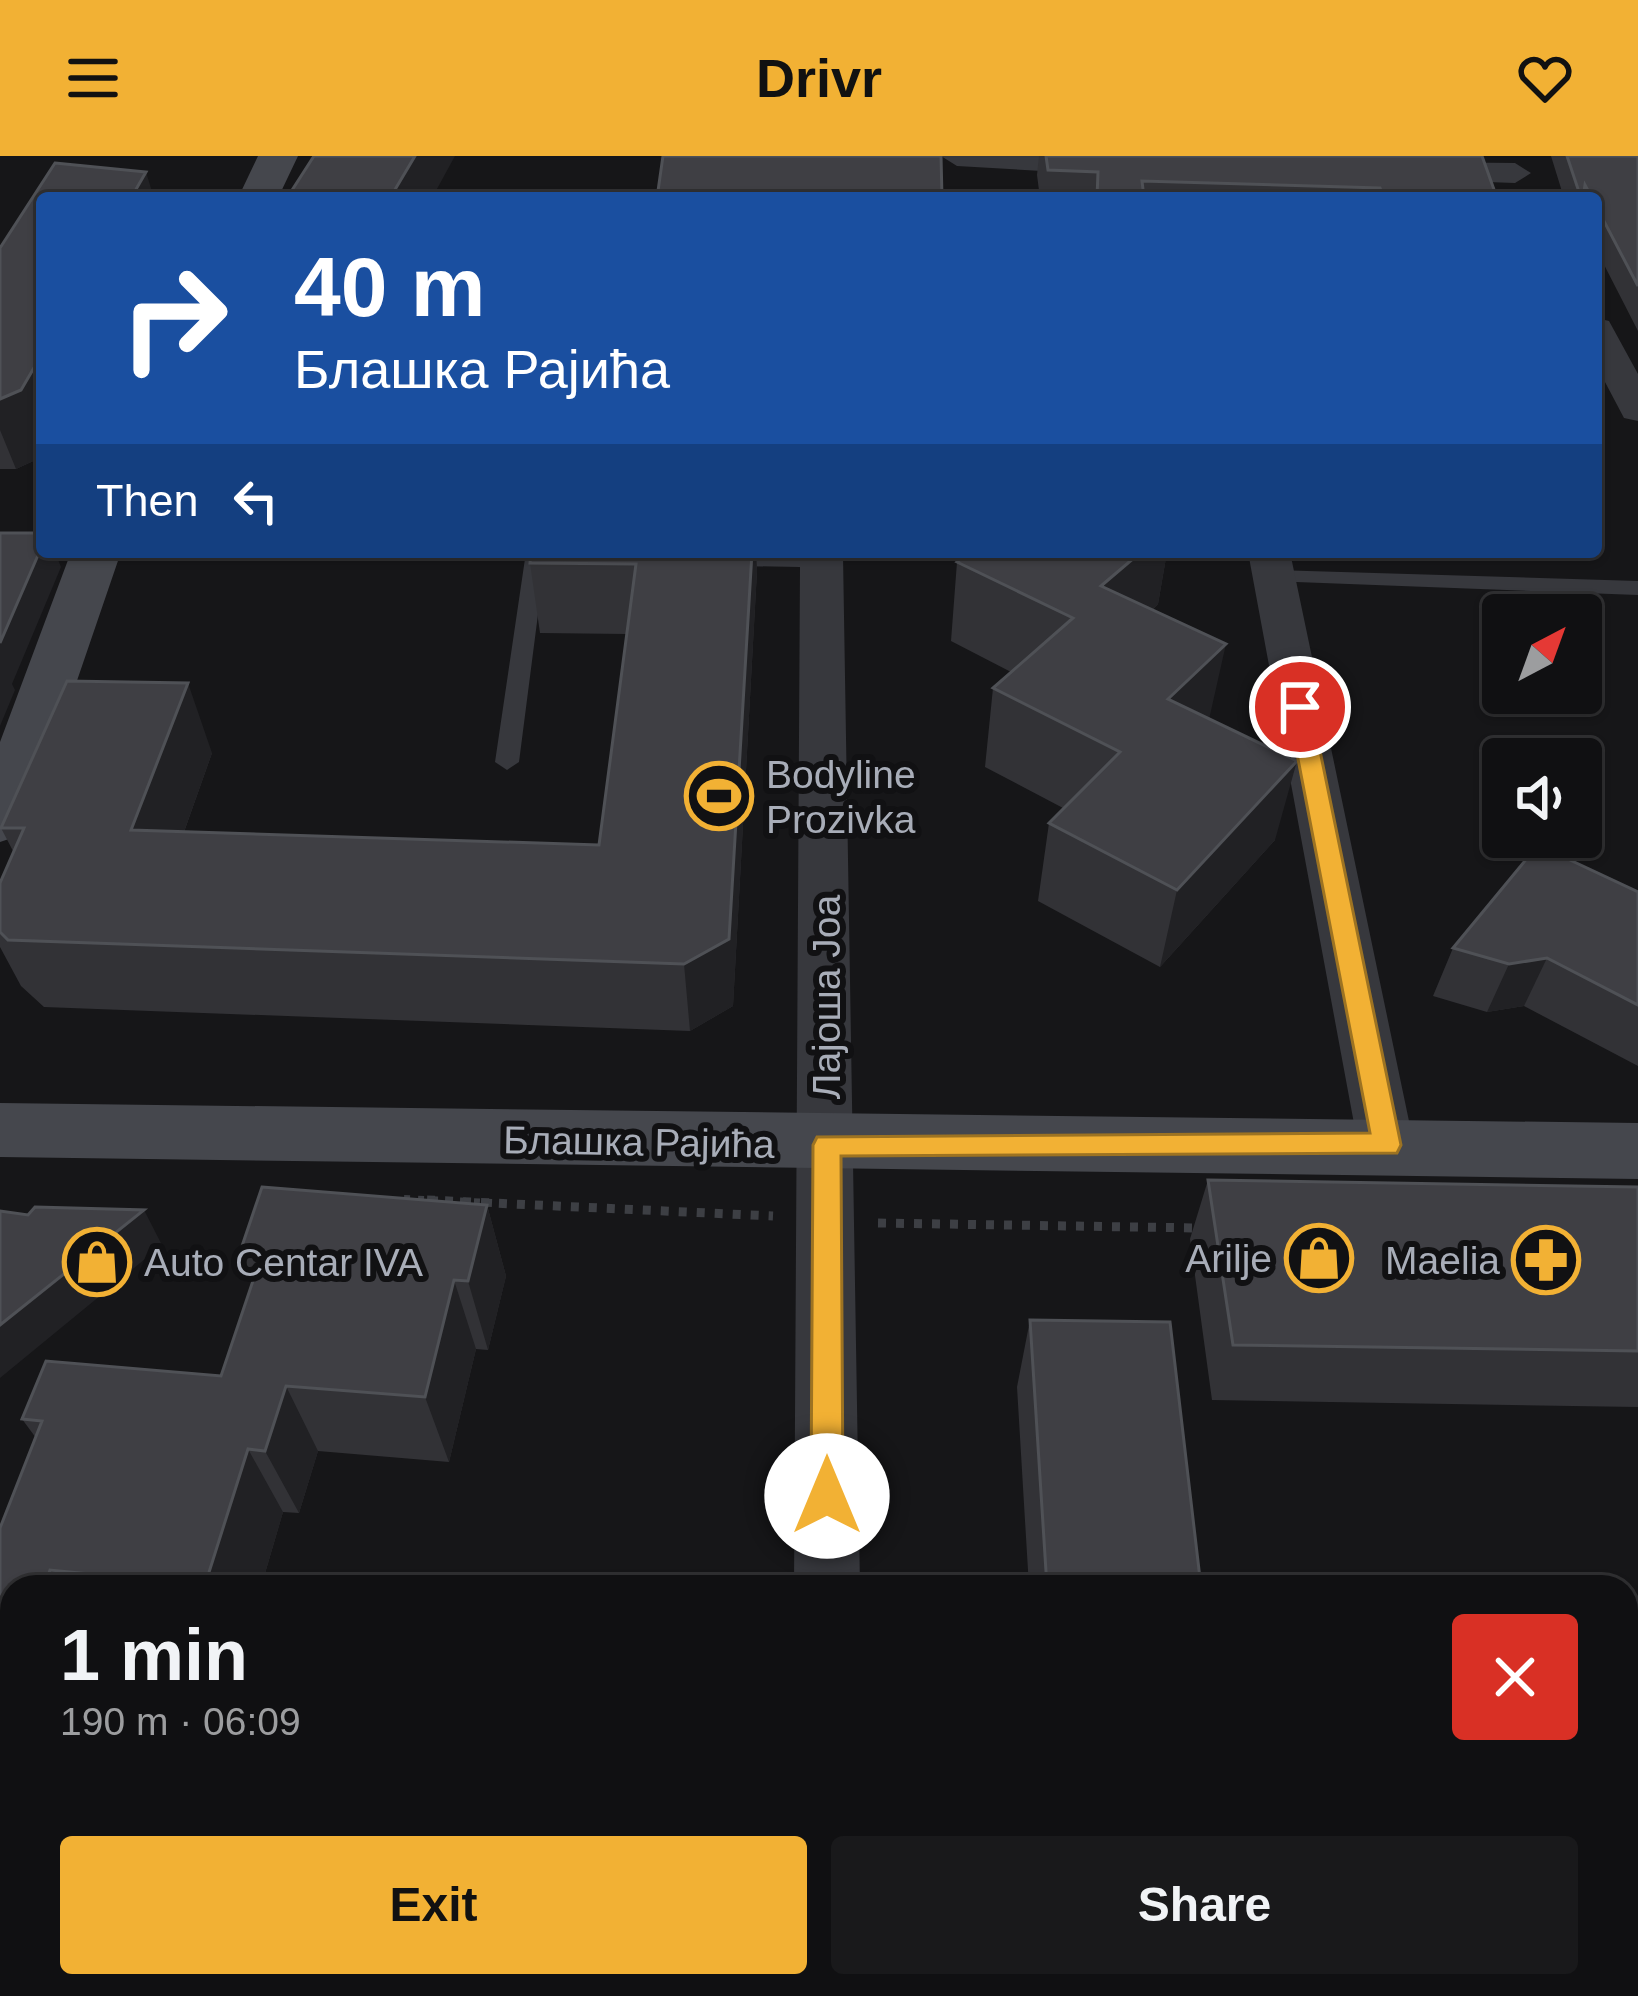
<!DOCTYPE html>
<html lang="en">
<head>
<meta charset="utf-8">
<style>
  body { margin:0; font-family:Arial,sans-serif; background:#19191b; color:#f1f3f6; height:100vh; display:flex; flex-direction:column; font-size:45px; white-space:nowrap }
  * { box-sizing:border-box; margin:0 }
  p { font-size:39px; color:#9c9d9f }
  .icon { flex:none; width:66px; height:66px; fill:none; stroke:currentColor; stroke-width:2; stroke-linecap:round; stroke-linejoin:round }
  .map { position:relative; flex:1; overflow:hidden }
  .details { position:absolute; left:0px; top:1419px; width:1638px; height:423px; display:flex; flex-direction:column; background:#101012; border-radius:36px 36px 0 0; box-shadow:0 3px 9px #0004,0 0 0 3px #303032 }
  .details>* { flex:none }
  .guide { position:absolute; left:36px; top:36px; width:1566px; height:366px; border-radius:12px; box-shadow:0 3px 9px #0004,0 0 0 3px #303032; background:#1a4fa0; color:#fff; overflow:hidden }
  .needle { width:78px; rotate:41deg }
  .buttons { position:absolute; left:1482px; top:438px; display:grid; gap:24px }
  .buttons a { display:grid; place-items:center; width:120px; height:120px; border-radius:12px; background:#101012; box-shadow:0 3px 9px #0004,0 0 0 3px #303032; font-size:60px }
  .pin { position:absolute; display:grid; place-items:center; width:102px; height:102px; color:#fff; margin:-51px; border:6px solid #fff; border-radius:50%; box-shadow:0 3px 12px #0007 }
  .me { position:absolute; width:132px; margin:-66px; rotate:0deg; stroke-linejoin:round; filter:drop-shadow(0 0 9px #0008) }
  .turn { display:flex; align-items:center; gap:42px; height:252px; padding:0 60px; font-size:54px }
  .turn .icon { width:156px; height:156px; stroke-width:2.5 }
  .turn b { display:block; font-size:84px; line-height:102px }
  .then { display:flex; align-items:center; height:114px; padding:0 60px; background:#0003; gap:24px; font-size:45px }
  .round { display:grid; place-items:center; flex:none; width:126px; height:126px; border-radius:12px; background:#19191b }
  .head { display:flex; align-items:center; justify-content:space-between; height:204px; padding:0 60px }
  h1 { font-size:72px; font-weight:800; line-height:90px }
  .primary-button { display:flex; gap:24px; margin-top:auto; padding:24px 60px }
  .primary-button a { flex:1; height:138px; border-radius:12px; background:#f2b134; color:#111; font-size:48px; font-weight:800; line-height:138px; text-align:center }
  .primary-button a+a { background:#19191b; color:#f1f3f6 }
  header { display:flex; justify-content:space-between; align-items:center; height:156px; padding:0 60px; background:#f2b134; color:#111; font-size:54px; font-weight:800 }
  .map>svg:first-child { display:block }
  .green { fill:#1c231d }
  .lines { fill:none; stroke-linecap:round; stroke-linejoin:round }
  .path-far1 { stroke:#3d3f44; stroke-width:8; stroke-dasharray:6 8; stroke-linecap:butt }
  .path { stroke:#3d3f44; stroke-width:9; stroke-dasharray:8 10; stroke-linecap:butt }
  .lane { fill:#37383d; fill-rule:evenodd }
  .street { fill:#37383d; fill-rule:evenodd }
  .secondary { fill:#45474d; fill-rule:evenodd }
  .wall { fill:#323236 }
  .shaded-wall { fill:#212124 }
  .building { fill:#3f3f44; stroke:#4f5156; stroke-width:3 }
  .route { fill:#f2b134; stroke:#9d7322; stroke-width:3 }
  .labels { text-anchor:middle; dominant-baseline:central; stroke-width:12; stroke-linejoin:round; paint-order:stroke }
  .poi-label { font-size:39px; fill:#a8adb8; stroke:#111113; text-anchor:start }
  .street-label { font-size:39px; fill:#a8adb8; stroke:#111113 }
</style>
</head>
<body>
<header><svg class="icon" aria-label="menu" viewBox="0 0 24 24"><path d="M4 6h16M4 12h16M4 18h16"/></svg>Drivr<svg class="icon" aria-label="heart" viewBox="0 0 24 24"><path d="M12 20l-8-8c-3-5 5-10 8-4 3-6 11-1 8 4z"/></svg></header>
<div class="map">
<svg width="1638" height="1840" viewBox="0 0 1638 1840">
  <rect width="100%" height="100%" fill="#161618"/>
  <path class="green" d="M1626,1541H1638V1840H1499L1497,1830H1626Z"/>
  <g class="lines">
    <path class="path-far1" d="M404,1043L492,1047"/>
    <path class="path" d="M427,1044L773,1060
      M878,1067L1199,1072"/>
    <path class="lane" d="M526,396H546L519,606L507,614L495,606Z
      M1274,414L1638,425V439L1267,425L1263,420Z
      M1626,1466L1638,1467V1501L1626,1500Z
      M1233,1830H1271L1272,1840H1234Z
      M1413,1830H1451L1453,1840H1415Z"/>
    <path class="street" d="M941,0H1113L1126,9L1110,19L957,10Z
      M1415,6L1515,7L1531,17L1515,27L1403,23L1399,16Z
      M1596,162L1609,165L1638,218V265L1624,262L1596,209Z
      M658,396L843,399L860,1431H794L800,411L679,409L664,405Z
      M1248,396H1290L1414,989L1406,1005L1386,1012L1366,1005L1358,989Z
      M791,1830H867V1840H791Z"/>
    <path class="secondary" d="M258,0H298L278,42H238Z
      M71,396H121L29,665L21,679L0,686V586Z
      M0,947L1638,967V1023L0,1001Z"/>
  </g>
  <path class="wall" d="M1039,0H1482L1497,42H1040L1037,19Z
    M1551,0H1638V175L1596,93V42H1564Z
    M42,42V301L16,313H0V92Z
    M531,396H756L757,415L733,850L690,875L44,851L21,830L0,791V727L13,695L1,672L212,597L184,676L599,689L627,478L540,477L530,407Z
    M969,396H1167L1158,448L1152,454L1275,684L1160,811L1038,745L1049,667L1063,652L985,611L993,532L1011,516L951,485L957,406Z
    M1638,736V910L1524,850L1487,856L1433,840L1453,792Z
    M1208,1024L1638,1031V1251L1212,1244L1190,1083Z
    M487,1049L506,1120L488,1194L476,1193L449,1306L318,1295L299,1357L283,1356L261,1431H12V1644L0,1678V1372L36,1282L22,1263L221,1220L253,1123L240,1096Z
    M1030,1164L1201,1431H1029L1017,1231Z
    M1014,1830H1204L1205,1840H1015Z"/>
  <path class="shaded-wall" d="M415,0H455L432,42H390Z
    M146,16L154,42H131Z
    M42,198V301L16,313L0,274V243Z
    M42,390V396H55L61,411L12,528L15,534L0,570V487Z
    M752,396H756L757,415L733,850L690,875L684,808Z
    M1141,396H1167L1158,448L1089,510L1101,430Z
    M1226,488L1208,568L1168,543Z
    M188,527L212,597L160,743L131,674Z
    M1297,605L1275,684L1160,811L1177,734Z
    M1547,802L1524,850L1487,856L1509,808Z
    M487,1049L506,1120L488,1194L468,1125Z
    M144,1054L162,1089L0,1222V1169Z
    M454,1124L476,1193L449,1306L425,1241Z
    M286,1230L318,1295L299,1357L265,1295Z
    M248,1293L283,1356L261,1431H207L205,1429Z
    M50,1414L65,1431H44Z
    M0,1488L12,1500V1644L0,1678Z
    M502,1830H512L510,1840H501Z"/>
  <path class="building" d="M314,0H415L390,42H287Z
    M663,0H941L942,42H657Z
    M1046,0H1482L1497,42H1384L1380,32L1142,25L1144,42H1097L1098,16L1048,14Z
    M1567,0H1638V130L1596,50V42H1592L1585,29L1583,42H1581Z
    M55,7L146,16L131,42H42V198L21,234L0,243V92Z
    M0,377H42V390L0,487Z
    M531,396H752L729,783L684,808L8,784L0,776V727L24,672H1L67,525L188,527L131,674L599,689L636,408L530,407Z
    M969,396H1141L1101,430L1226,488L1168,543L1297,605L1177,734L1049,667L1120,596L993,532L1073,462L957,406Z
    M1538,689L1638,736V849L1547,802L1509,808L1453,792Z
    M1208,1024L1638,1031V1195L1233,1189Z
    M262,1031L487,1049L468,1125L454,1124L425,1241L286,1230L265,1295L248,1293L205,1429L50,1414L44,1431H12V1485L0,1484V1372L42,1265L22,1263L46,1205L221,1220L262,1098L240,1096Z
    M35,1051L144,1054L0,1169V1055L28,1059Z
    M1030,1164L1170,1166L1201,1431H1047Z
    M215,1830H502L501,1840H213Z
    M1031,1830H1204L1205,1840H1032Z"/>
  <path class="route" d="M1300,543L1311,551L1401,989L1397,997L841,1000L843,1340L838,1350L827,1355L815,1350L811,1340L813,989L817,981L1370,977L1288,551Z"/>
  <defs>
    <g id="stadium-ring" transform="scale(3.45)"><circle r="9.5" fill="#111113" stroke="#f2b134" stroke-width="1.5"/><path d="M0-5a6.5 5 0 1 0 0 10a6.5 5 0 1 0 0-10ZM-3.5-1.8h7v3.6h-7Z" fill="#f2b134"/></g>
    <g id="shop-ring" transform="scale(3.45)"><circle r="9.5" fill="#111113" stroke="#f2b134" stroke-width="1.5"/><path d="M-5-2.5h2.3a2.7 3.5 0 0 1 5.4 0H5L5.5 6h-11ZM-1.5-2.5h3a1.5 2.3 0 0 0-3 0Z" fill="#f2b134"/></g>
    <g id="pharmacy-ring" transform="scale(3.45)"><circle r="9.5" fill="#111113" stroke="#f2b134" stroke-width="1.5"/><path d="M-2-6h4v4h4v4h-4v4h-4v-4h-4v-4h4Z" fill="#f2b134"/></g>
  </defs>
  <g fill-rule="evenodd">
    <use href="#stadium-ring" x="719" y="640"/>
    <use href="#shop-ring" x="1319" y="1102"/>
    <use href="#pharmacy-ring" x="1546" y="1104"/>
    <use href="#shop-ring" x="97" y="1106"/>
  </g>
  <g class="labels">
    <g class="poi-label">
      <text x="766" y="618">Bodyline<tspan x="766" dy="45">Prozivka</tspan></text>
      <text x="1272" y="1102" text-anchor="end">Arilje</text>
      <text x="1500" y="1104" text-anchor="end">Maelia</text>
      <text x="144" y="1106">Auto Centar IVA</text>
    </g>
    <g class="street-label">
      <text transform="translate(826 841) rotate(-90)">Лајоша Јоа</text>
      <text transform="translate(639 986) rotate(1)">Блашка Рајића</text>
    </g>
  </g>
</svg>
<div class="buttons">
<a><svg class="needle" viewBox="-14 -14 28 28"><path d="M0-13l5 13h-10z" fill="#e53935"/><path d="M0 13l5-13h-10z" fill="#9c9d9f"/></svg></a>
<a><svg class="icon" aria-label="sound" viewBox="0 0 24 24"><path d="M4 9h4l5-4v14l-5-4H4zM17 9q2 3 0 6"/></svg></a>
</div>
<div class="pin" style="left:1300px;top:551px;background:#d93025"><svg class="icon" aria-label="arrive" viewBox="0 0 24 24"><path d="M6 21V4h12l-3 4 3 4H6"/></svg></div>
<svg class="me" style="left:827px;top:1340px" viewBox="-20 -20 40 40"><circle r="19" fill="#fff"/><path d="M0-13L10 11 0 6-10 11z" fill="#f2b134"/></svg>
<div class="guide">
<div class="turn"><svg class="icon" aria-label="right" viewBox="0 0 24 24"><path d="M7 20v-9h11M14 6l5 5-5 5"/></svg><div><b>40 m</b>Блашка Рајића</div></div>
<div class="then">Then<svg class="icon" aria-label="left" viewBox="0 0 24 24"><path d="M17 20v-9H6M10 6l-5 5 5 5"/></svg></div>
</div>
<section class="details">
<div class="head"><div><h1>1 min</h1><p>190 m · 06:09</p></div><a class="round" style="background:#d93025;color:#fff"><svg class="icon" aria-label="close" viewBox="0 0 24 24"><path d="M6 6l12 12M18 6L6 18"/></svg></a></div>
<div class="primary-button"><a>Exit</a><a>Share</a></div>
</section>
</div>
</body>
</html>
